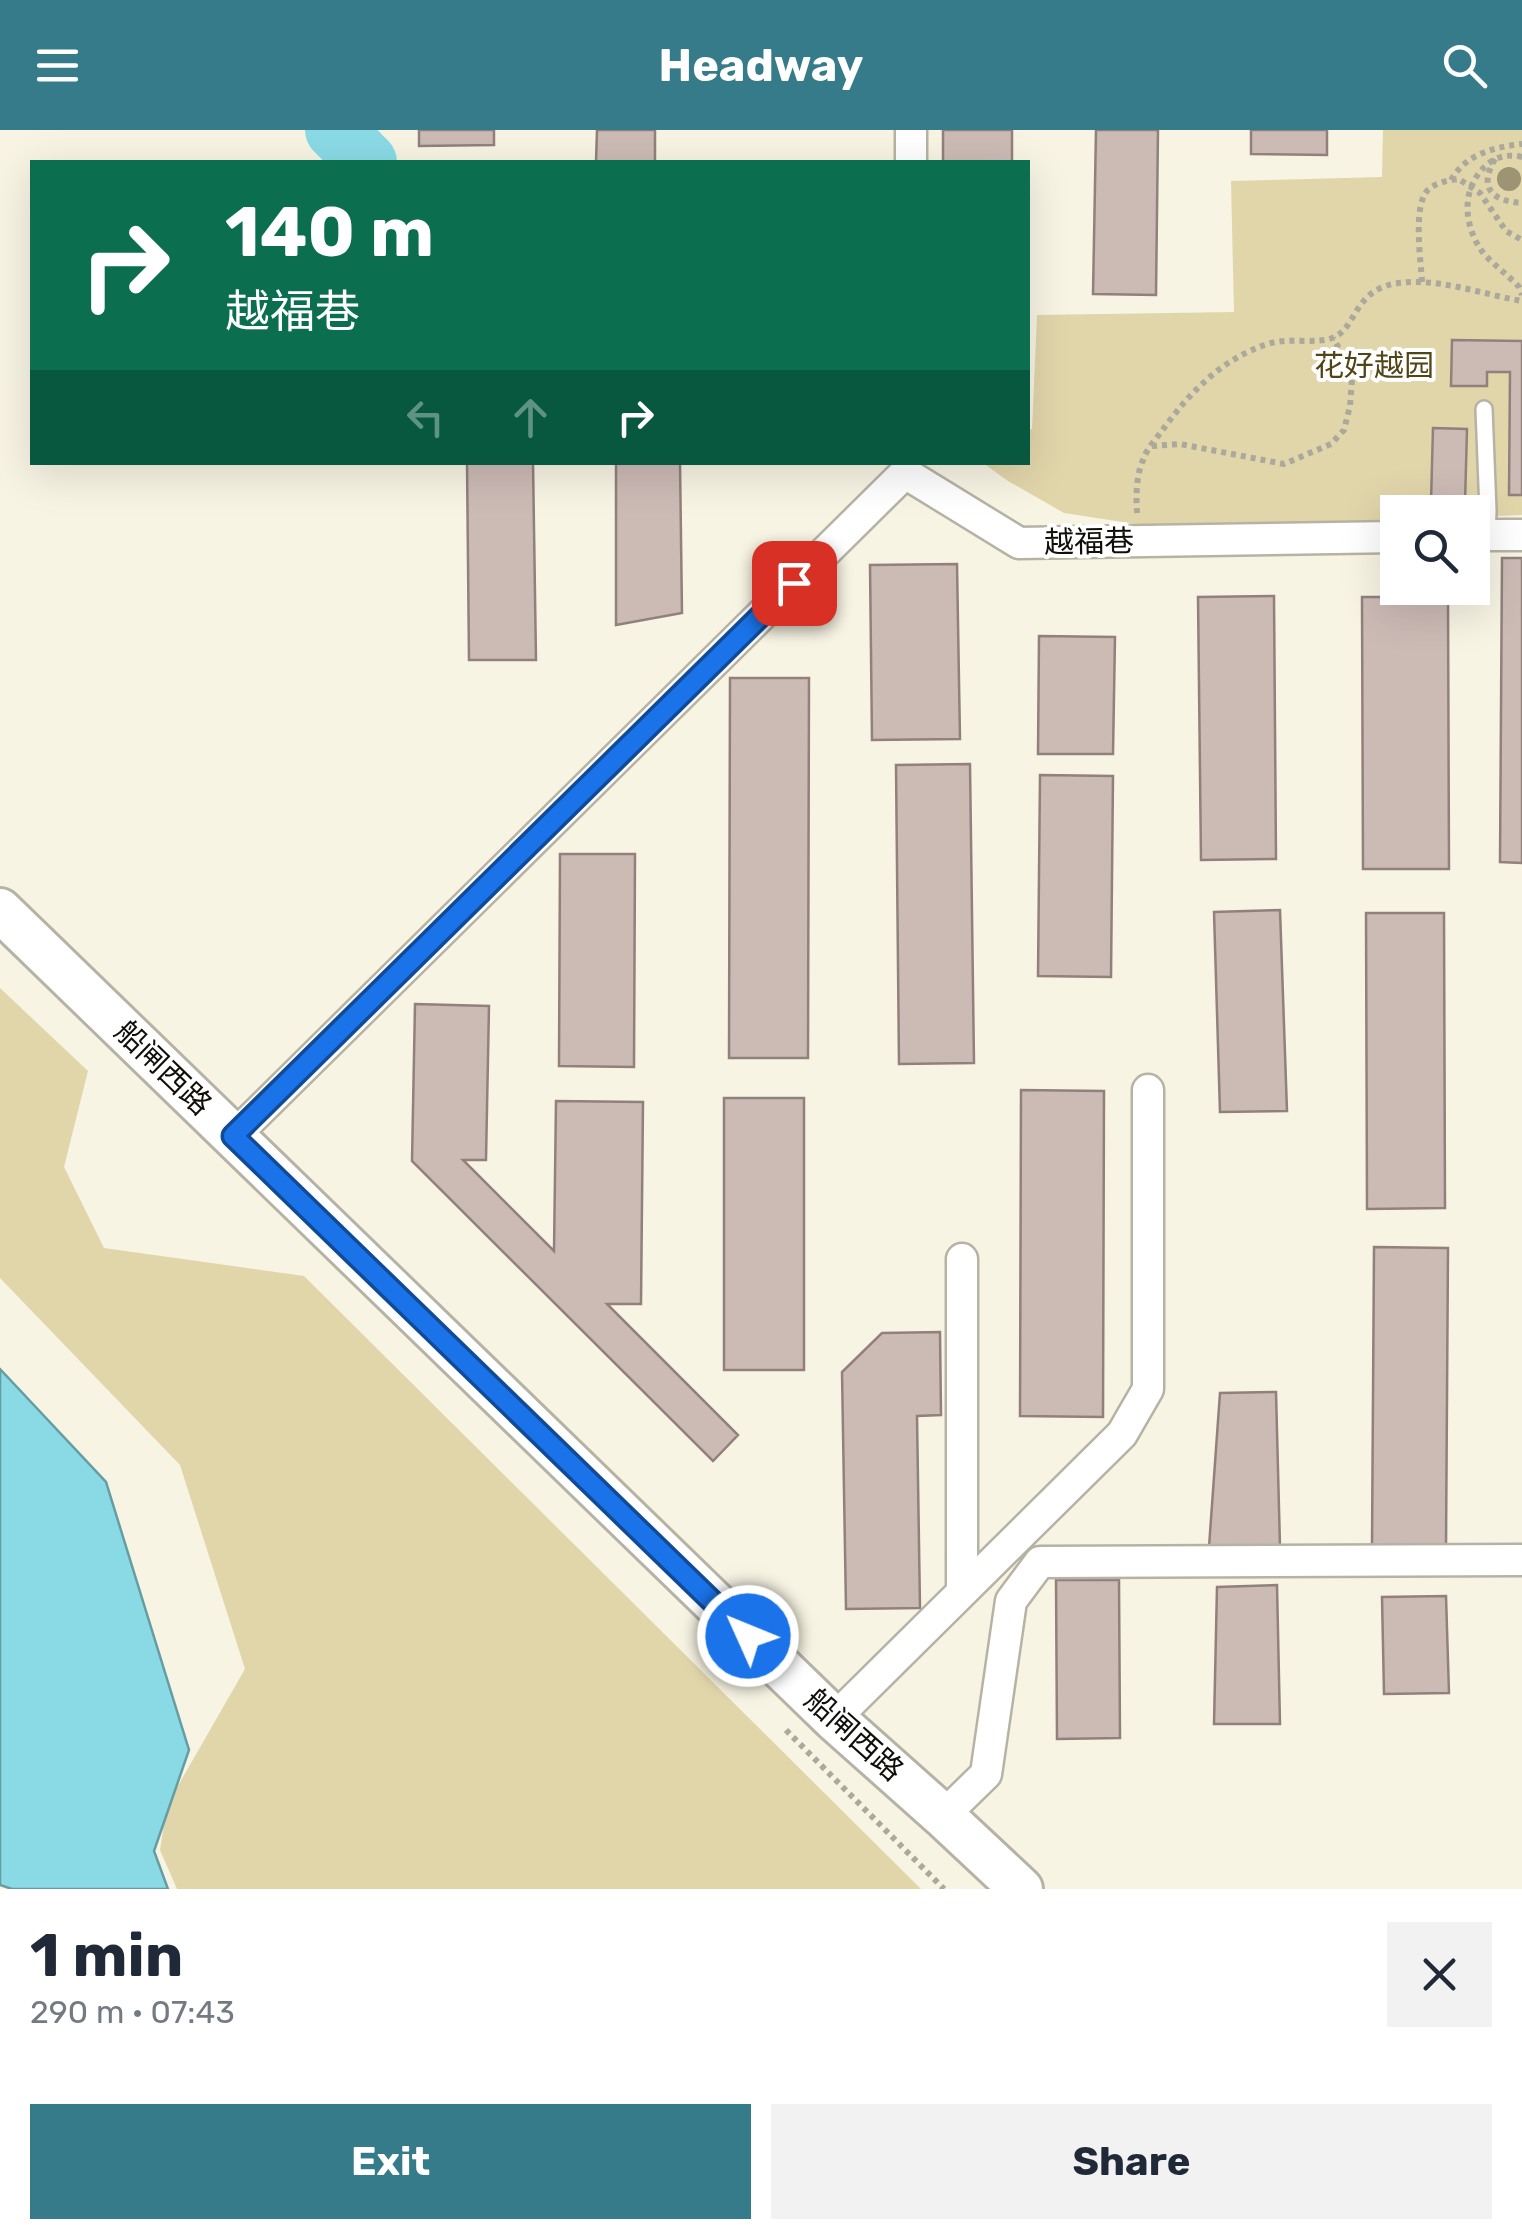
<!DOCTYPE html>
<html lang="en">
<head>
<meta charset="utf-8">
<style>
  body { margin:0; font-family:Rubik,"Noto Sans SC",sans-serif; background:#f2f2f3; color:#1f2937; height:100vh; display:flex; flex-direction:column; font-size:38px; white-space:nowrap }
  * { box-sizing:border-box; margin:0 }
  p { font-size:32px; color:#747a83 }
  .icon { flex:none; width:55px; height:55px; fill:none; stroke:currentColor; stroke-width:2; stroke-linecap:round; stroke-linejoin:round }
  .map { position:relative; height:1759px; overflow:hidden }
  .side { display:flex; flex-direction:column; background:#fff; flex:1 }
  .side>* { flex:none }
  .guide { position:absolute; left:30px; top:30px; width:1000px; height:305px; border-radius:0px; box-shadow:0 10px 40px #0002; background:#0b6e4f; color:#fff; overflow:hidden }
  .buttons { position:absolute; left:1380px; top:365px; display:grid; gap:20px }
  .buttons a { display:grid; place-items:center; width:110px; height:110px; border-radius:0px; background:#fff; box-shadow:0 10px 40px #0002; font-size:50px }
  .pin { position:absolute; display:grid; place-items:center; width:85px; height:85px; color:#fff; margin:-42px; border-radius:20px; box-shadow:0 5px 15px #0006 }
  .me { position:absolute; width:110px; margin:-55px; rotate:314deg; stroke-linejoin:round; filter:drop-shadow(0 0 8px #0008) }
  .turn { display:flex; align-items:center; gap:35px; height:210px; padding:0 30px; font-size:45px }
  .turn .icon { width:130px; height:130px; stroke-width:2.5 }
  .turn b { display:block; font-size:70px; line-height:85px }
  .lanes { display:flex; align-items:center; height:95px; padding:0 30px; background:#0003; justify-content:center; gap:50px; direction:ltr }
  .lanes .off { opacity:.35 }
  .round { display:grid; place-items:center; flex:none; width:105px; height:105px; border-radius:0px; background:#f2f2f3 }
  .headline { display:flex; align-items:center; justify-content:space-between; height:170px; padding:0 30px }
  h1 { font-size:60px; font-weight:700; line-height:75px }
  .primary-button { display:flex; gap:20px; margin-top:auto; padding:20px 30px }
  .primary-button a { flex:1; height:115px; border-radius:0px; background:#367b89; color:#fff; font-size:40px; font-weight:700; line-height:115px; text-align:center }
  .primary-button a+a { background:#f2f2f3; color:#1f2937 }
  header { display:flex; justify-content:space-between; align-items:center; height:130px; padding:0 30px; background:#367b89; color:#fff; font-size:45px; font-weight:700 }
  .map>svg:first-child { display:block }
  .green { fill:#e1d5aa }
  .water { fill:#8adae5; stroke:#659da3; stroke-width:2.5 }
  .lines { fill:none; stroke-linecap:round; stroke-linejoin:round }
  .river { stroke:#8adae5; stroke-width:60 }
  .building { fill:#ccbab5; stroke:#91807c; stroke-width:2.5 }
  .lane-casing { stroke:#b7b3a4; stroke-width:20 }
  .street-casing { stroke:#b7b3a4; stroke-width:35 }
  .secondary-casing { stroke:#b7b3a4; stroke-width:48 }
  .path { stroke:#aba89c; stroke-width:6; stroke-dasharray:5 5; stroke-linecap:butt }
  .lane { stroke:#fff; stroke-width:15 }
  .street { stroke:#fff; stroke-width:30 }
  .secondary { stroke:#fff; stroke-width:42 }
  .path-bridge { stroke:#aba89c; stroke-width:6; stroke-dasharray:5 5; stroke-linecap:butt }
  .tree { fill:#9c9473 }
  .route-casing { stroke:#114b97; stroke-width:25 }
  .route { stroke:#1a73e8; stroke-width:18 }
  .labels { text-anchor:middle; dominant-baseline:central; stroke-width:8; stroke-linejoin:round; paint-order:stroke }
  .park-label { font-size:30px; fill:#514517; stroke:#fff }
  .street-label { font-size:30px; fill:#100e09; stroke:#fff }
</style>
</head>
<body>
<header><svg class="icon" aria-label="menu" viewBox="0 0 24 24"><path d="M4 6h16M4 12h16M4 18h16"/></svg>Headway<svg class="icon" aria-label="search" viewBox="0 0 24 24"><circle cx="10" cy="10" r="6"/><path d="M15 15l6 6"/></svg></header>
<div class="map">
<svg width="1522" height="1759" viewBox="0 0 1522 1759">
  <rect width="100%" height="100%" fill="#f8f4e4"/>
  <path class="green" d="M1383,0H1522V385L1473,387L1472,382H1398L1397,391L1340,394H1136L1064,383L1008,351L983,333L1028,332V300L1032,299L1037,185L1234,182L1231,51L1382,47Z
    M0,858L88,941L64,1037L104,1118L304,1146L921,1759H177L160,1720L167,1675L245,1539L180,1335L0,1148Z"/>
  <path class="water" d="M0,1239L106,1352L189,1620L154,1721L168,1759H12L0,1755Z"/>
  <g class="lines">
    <path class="river" d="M335,0L367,32"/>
  </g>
  <path class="building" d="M419,0H494V15L419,16Z
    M597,0H655V32H596Z
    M943,0H1012V32H943Z
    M1096,0H1158L1156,165L1093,164Z
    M1251,0H1327V25L1251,24Z
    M1452,210L1522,211V365H1509L1510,242H1487V256H1451Z
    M1433,298L1467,299L1465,373L1431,372Z
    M467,332H533L536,530H469Z
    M616,332H680L682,483L616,495Z
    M1502,428H1522V733L1500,732Z
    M957,434L960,609L872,610L870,435Z
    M1274,466L1276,729L1201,730L1198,467Z
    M1362,467H1448L1449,739H1363Z
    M1039,506L1115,507L1113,624H1038Z
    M730,548H809L808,928H729Z
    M970,634L974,933L899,934L896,635Z
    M1040,645L1113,646L1111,847L1038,846Z
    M560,724H635L634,937L559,936Z
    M1280,780L1287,981L1220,982L1214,782Z
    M1366,783H1444L1445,1078L1367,1079Z
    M415,874L489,876L486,1030H463L554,1121L556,971L643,972L641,1174H607L738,1305L713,1331L412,1031Z
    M1021,960L1104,961L1103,1287L1020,1286Z
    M724,968H804V1240H724Z
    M1374,1117L1448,1118L1446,1418L1372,1417Z
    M940,1202L941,1285L917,1286L920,1478L846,1479L842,1242L882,1203Z
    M1276,1262L1280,1417H1209L1220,1263Z
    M1056,1450H1119L1120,1608L1057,1609Z
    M1277,1455L1280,1594H1214L1217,1457Z
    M1446,1466L1449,1563L1384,1564L1382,1467Z"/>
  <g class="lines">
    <g class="lane-casing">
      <path id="lane" d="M1484,279L1488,381L1487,405"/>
    </g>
    <g class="street-casing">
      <path id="street" d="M911,32V0
        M1472,405H1522
        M233,1007L905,343L1019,413L1398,407
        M962,1129V1462
        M834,1589L1122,1304L1148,1259V960
        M943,1686L986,1644L1011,1471L1040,1432L1522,1430"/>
    </g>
    <g class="secondary-casing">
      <path id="secondary" d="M0,780L834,1589L943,1686L1021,1759"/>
    </g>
    <path class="path" d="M1495,29C1478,58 1492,71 1522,73
      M1451,50C1466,24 1494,17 1522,14
      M1422,152C1421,131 1412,73 1429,59C1437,52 1450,50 1459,49L1480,63L1506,101L1522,110
      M1152,316L1180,314L1284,334L1331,314L1344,300L1350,276L1352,249L1345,229L1333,208
      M1137,383C1136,366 1136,346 1143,330C1147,318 1157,308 1164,298C1192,260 1224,227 1271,213C1290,208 1316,214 1332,208C1356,200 1353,162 1393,154C1434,146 1481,164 1522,171
      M786,1600L944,1759"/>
    <use href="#lane" class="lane"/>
    <use href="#street" class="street"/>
    <use href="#secondary" class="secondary"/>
    <path class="path-bridge" d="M1522,27C1505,23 1491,28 1480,42C1460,66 1466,101 1484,124C1495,136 1508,145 1519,157L1522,165"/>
  </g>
  <circle class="tree" cx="1509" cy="49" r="12"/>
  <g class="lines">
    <g class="route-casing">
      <path id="route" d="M748,1506L233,1006L794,453"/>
    </g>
    <use href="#route" class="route"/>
  </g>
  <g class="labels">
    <g class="park-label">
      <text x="1374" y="236">花好越园</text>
    </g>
    <g class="street-label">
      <text transform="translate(1089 412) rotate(-1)">越福巷</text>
      <text transform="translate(163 938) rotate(44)">船闸西路</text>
      <text transform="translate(854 1605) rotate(42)">船闸西路</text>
    </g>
  </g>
</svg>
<div class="buttons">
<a><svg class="icon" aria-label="search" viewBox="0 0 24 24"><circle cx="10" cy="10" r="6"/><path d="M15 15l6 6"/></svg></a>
</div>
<div class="pin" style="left:794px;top:453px;background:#d93025"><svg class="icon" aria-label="arrive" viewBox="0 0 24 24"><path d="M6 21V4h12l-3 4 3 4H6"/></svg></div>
<svg class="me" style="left:748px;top:1506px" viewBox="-20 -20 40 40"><circle r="17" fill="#1a73e8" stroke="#fff" stroke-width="3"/><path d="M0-11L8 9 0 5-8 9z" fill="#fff"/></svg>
<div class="guide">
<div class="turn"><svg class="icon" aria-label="right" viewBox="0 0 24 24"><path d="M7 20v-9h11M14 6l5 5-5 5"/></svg><div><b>140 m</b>越福巷</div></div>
<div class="lanes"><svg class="icon off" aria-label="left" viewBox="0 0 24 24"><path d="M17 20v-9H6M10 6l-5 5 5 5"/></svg><svg class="icon off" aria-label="ahead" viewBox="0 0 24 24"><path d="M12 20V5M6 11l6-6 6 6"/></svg><svg class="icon" aria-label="right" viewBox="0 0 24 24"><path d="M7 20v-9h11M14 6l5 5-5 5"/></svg></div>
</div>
</div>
<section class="side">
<div class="headline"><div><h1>1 min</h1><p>290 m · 07:43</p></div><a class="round"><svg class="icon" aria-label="close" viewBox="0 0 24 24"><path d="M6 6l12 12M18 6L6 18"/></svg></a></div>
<div class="primary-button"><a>Exit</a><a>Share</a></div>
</section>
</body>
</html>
